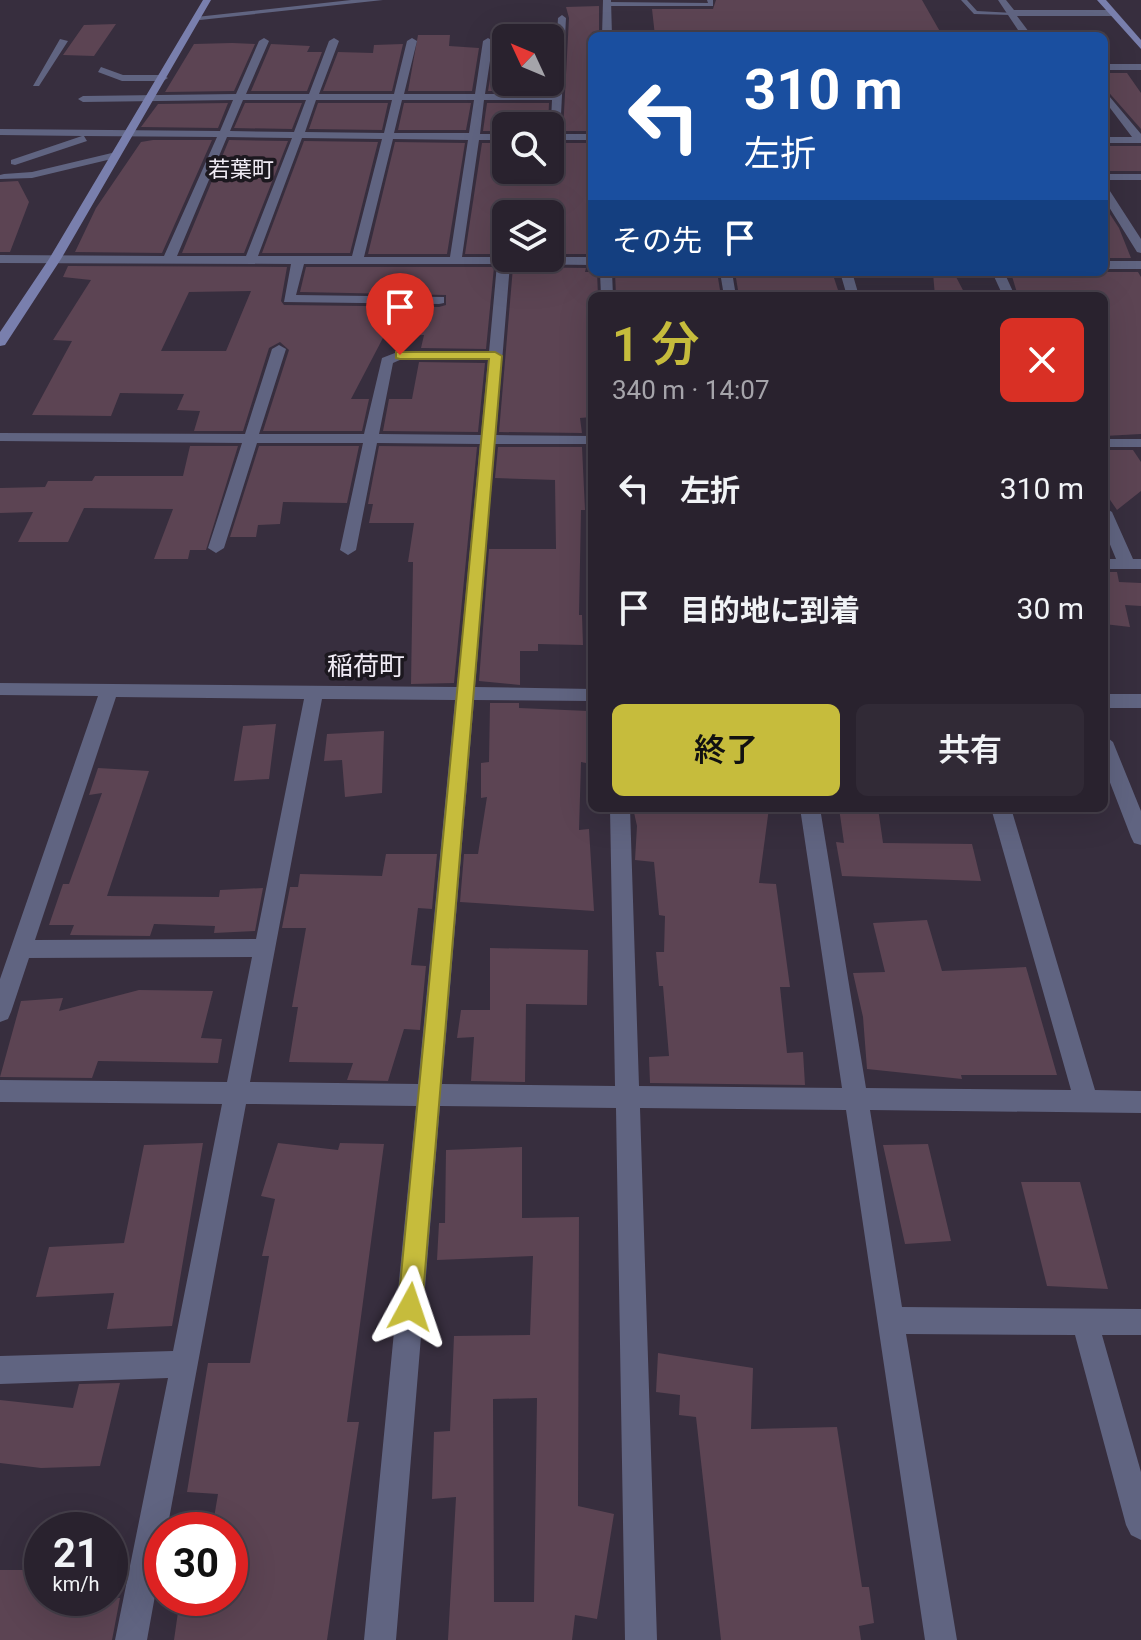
<!DOCTYPE html>
<html lang="ja">
<head>
<meta charset="utf-8">
<style>
  body { margin:0; font-family:Roboto,"Noto Sans JP",sans-serif; background:#312a36; color:#f1f3f6; height:100vh; display:flex; flex-direction:column; font-size:30px; white-space:nowrap }
  * { box-sizing:border-box; margin:0 }
  p { font-size:26px; color:#a5a4aa }
  .icon { flex:none; width:44px; height:44px; fill:none; stroke:currentColor; stroke-width:2; stroke-linecap:round; stroke-linejoin:round }
  .map { position:relative; flex:1; overflow:hidden }
  .side { position:absolute; left:588px; top:292px; width:520px; height:520px; display:flex; flex-direction:column; background:#29222e; border-radius:12px; box-shadow:0 8px 32px #0002,0 0 0 2px #453f4a }
  .side>* { flex:none }
  .hud { position:absolute; left:588px; top:32px; width:520px; height:244px; border-radius:12px; box-shadow:0 8px 32px #0002,0 0 0 2px #453f4a; background:#1a4fa0; color:#fff; overflow:hidden }
  .needle { width:52px; rotate:314deg }
  .tools { position:absolute; left:492px; top:24px; display:grid; gap:16px }
  .tools a { display:grid; place-items:center; width:72px; height:72px; border-radius:12px; background:#29222e; box-shadow:0 8px 32px #0002,0 0 0 2px #453f4a; font-size:40px }
  .speed { position:absolute; left:24px; top:1512px; display:flex; gap:16px; font-size:40px; font-weight:700; text-align:center }
  .speed>* { display:grid; place-content:center; width:104px; height:104px; border-radius:50%; background:#29222e; box-shadow:0 8px 32px #0002,0 0 0 2px #453f4a; line-height:1 }
  .speed small { font-size:20px; font-weight:400 }
  .speed .limit { border:12px solid #d22; background:#fff; color:#111 }
  .pin { position:absolute; display:grid; place-items:center; width:68px; height:68px; color:#fff; margin:-82px -34px; border-radius:50% 50% 50% 0; rotate:-45deg; box-shadow:0 0 8px #0007 }
  .pin .icon { rotate:45deg }
  .me { position:absolute; width:88px; margin:-44px; rotate:5deg; stroke-linejoin:round; filter:drop-shadow(0 0 6px #0008) }
  .turn { display:flex; align-items:center; gap:28px; height:168px; padding:0 24px; font-size:36px }
  .turn .icon { width:104px; height:104px; stroke-width:2.5 }
  .turn b { display:block; font-size:56px; line-height:68px }
  .then { display:flex; align-items:center; height:76px; padding:0 24px; background:#0003; gap:16px; font-size:30px }
  .round { display:grid; place-items:center; flex:none; width:84px; height:84px; border-radius:12px; background:#312a36 }
  .summary { display:flex; align-items:center; justify-content:space-between; height:136px; padding:0 24px }
  h1 { font-size:48px; font-weight:600; line-height:60px; color:#c6bc3c }
  .cta { display:flex; gap:16px; margin-top:auto; padding:16px 24px }
  .cta a { flex:1; height:92px; border-radius:12px; background:#c6bc3c; color:#111; font-size:32px; font-weight:600; line-height:92px; text-align:center }
  .cta a+a { background:#312a36; color:#f1f3f6 }
  ul { padding:0; list-style:none }
  li { display:flex; align-items:center; gap:24px; height:120px; padding:0 24px }
  li div { flex:1 }
  li b { display:block; font-size:30px }
  li em { font-style:normal }
  .map>svg:first-child { display:block }
  .building { fill:#5c4453; fill-rule:evenodd }
  .lines { fill:none; stroke-linecap:round; stroke-linejoin:round }
  .lane { fill:#606481; fill-rule:evenodd }
  .street { fill:#606481; fill-rule:evenodd }
  .secondary { fill:#797fad; fill-rule:evenodd }
  .route { fill:#c6bc3c; stroke:#817a27; stroke-width:2 }
  .labels { text-anchor:middle; dominant-baseline:central; stroke-width:7; stroke-linejoin:round; paint-order:stroke }
  .far-neighbourhood-label { font-size:22px; fill:#f0ebf5; stroke:#1c181f }
  .neighbourhood-label { font-size:26px; fill:#f0ebf5; stroke:#1c181f }
</style>
</head>
<body>
<div class="map">
<svg width="1141" height="1640" viewBox="0 0 1141 1640">
  <rect width="100%" height="100%" fill="#372e3e"/>
  <path class="building" d="M716,0H922L942,35L655,36L652,9H713Z
    M599,6V31L592,32V131H563L569,18L566,7Z
    M116,24L94,56L63,55L84,25Z
    M418,35H450L449,46L479,48L472,91H408Z
    M232,43L255,44L234,91L165,92L194,44Z
    M271,44L310,46L307,52H322L307,91H251Z
    M403,44L392,91H323L338,52L373,53L374,45Z
    M495,49H506V84H551L550,91H488Z
    M1104,73H1127L1141,93V129L1104,87Z
    M228,103L218,128L141,127L158,104Z
    M245,103H302L292,129L234,128Z
    M318,103H388L382,130L309,129Z
    M404,103H471L466,130H398Z
    M487,103H549L548,126L506,125V131H483Z
    M153,140H212L162,253L75,252L96,208L141,142Z
    M229,140L288,141L244,253H182Z
    M304,141L378,142L350,253H262Z
    M395,142L465,143L447,254H368Z
    M482,143H506V170H550V143H586L587,209H592L591,254H550V214H506V254H465Z
    M1104,146H1141V171H1104Z
    M18,181L29,202L10,252H0V182Z
    M1104,205L1119,228L1131,258H1104Z
    M68,266L287,267L281,301L284,305L439,307L446,305V295L300,292L306,267H494L486,349L421,348L424,335L384,336L351,399H369L362,431H263L289,350L280,342L269,348L243,431H194L200,411L177,410L184,394L120,393L111,416L32,415L72,341L53,340L91,280L63,277ZM251,291L226,351H161L189,292Z
    M513,267L586,268L585,272H597L598,296H592V417L580,418L582,433L499,432Z
    M615,272H717L721,296H616Z
    M735,272H832L840,296H739Z
    M1038,272H1138L1141,277V434L1104,436V296H1018L1011,273L1039,275Z
    M933,273H954L966,296H935Z
    M419,362L485,363L478,432L383,431L389,399H412Z
    M190,446H238L206,550H190L188,559H154L173,509L84,508L68,542H18L33,512L0,513V488L45,487L48,481H92L95,476H183Z
    M259,446H359L347,503L283,502L280,524L258,525L256,537H230Z
    M379,446L477,447L454,683L411,684L413,562H408L414,523H369L373,504H368Z
    M498,447H582L585,510H581L579,615H582L583,645L538,644V651H520V685L479,681L489,549H556L555,480L495,478Z
    M1104,450H1133L1141,462V491L1117,510L1104,491Z
    M1104,572H1117L1119,582L1141,583V606L1125,605L1130,627L1104,624Z
    M490,703H519V708L588,711L586,763L581,762L579,830L589,829L594,911L460,902L464,854H478L487,797L481,798V763L489,762Z
    M276,724L269,779L234,781L243,726Z
    M384,731L382,793L345,797L342,760L324,761L327,734Z
    M98,768L149,771L107,896L219,897L220,890L263,888L255,931L214,933L215,926L154,924L150,936L70,935L74,925H49L63,884H69L102,793L89,795Z
    M633,808H769L759,883L776,884L790,987H780L787,1053L803,1052L805,1085L650,1083L649,1057L669,1056L663,986H659L656,952H664L665,916L659,915L654,862L635,860L637,826Z
    M839,808H878L883,843L972,844L981,881L842,876L836,842L844,843Z
    M386,854H437L432,909L418,908L411,965L426,966L420,1030L404,1029L388,1081L347,1080L353,1063L289,1062L298,1007H292L306,928H282L290,887H298L300,874L382,876Z
    M927,920L942,971L1026,967L1057,1075H961L962,1079L867,1069L863,1017L853,973L885,972L873,923Z
    M490,948L588,950L587,1005L526,1004L525,1082L471,1081L474,1037L457,1038L461,1010H490Z
    M139,990L213,991L201,1038L222,1039L218,1063L98,1061L92,1078L0,1077L21,1001L63,998L59,1011Z
    M203,1143L172,1326L107,1329L114,1293L36,1297L49,1247L124,1243L144,1145Z
    M278,1143L338,1150L340,1143L384,1144L347,1422H359L327,1640H174L180,1598H230V1530H212L218,1494L187,1492L208,1363H250L269,1256H262L275,1199L261,1196Z
    M928,1144L951,1241L905,1244L883,1145Z
    M522,1147V1218L579,1217L578,1506L614,1514L597,1619L575,1615L572,1640H448L456,1497L432,1499L434,1432L450,1431L454,1336L530,1335L533,1256L437,1260L439,1223H445L446,1150ZM537,1398L534,1602H494L493,1399Z
    M1021,1182H1080L1108,1289L1047,1286Z
    M658,1353L753,1368L751,1429L837,1427L862,1587H869L874,1623L859,1626L861,1640H721L696,1417L679,1415L680,1395L656,1392Z
    M120,1383L100,1466L41,1468L0,1463V1400L73,1408L79,1384Z
    M0,1570H42V1598H120L112,1640H0Z"/>
  <g class="lines">
    <path class="lane" d="M707,0H713V6H607L604,4L607,2L708,3Z
      M961,0H967L977,11L1014,13L1011,15L974,14Z"/>
    <path class="street" d="M351,0H383L200,20L196,17Z
      M603,0H611L612,36H602Z
      M998,0H1006L1014,10H1112L1116,13L1112,16H1017L1032,36H1022Z
      M562,15L566,18L560,134H592V140H550L552,100H484L480,134H506V140H479L462,257H592V265L510,264L496,435L592,436V444H495L475,687L592,689V701L474,700L442,1084L615,1086L610,808H630L639,1086L842,1088L800,808H820L866,1088L1071,1090L991,808H1011L1095,1090L1141,1091V1113L870,1110L902,1307L1141,1309V1335H1102L1141,1472V1540L1131,1535L1126,1525L1075,1335L906,1334L957,1640H925L846,1110L640,1108L657,1640H625L616,1108L440,1106L396,1640H364L416,1106L246,1104L167,1530H162V1557L147,1640H115L168,1378L0,1384V1356L173,1351L222,1104L0,1102V1080L227,1082L252,957L29,958L11,1012L8,1019L0,1022V979L98,696L0,695V683L457,687L480,444L377,443L356,550L348,555L340,550L363,443H257L224,548L216,553L208,548L242,443L0,441V433L245,434L272,349L279,345L286,349L259,434H364L382,358L400,351L489,352L497,264H304L296,295L444,297V303L439,304L284,302L291,264L0,263V255L164,256L217,137L84,136L87,141L15,165L11,164V160L82,136L0,135V129L220,131L233,100L83,102L78,99L83,96L236,94L259,41L264,38L269,41L246,94H309L329,41L334,38L339,41L319,94H394L407,41L412,38L417,41L404,94H475L483,41L488,38L493,41L485,94H553L558,18ZM243,100H306L294,132L230,131ZM316,100H392L384,133L305,132ZM402,100H474L469,133H394ZM227,137L292,138L246,256H177ZM302,138L382,139L352,256H258ZM393,139L468,140L450,257H364ZM402,359L488,360L481,435L379,434L393,363ZM116,697L304,699L256,939L35,940ZM322,699L455,700L418,1084L250,1082Z
      M60,39L68,41L39,86H33Z
      M1104,64H1141V70H1104Z
      M101,67L123,75H163L168,78L163,81H122L98,72Z
      M1104,90L1141,134V143H1104V137H1132L1104,100Z
      M116,152L120,153V157L32,178L0,179V175L4,174L32,172Z
      M1104,174H1141V180H1104Z
      M1104,187L1108,188L1141,239V253L1137,252L1104,199Z
      M1104,261H1141V269H1104Z
      M600,272H612L613,296H601Z
      M720,272H732L736,296H724Z
      M840,272H852L859,296H847Z
      M992,272H1004L1015,296H1003Z
      M1104,439H1141V447H1104Z
      M1104,507L1112,512L1133,559H1141V569H1104V559H1116L1104,530Z
      M1104,694H1141V708H1104Z
      M1104,735L1113,742L1141,811V845L1134,843L1131,837L1104,767Z"/>
    <path class="secondary" d="M203,0H211L61,259L5,345L0,346V332L49,259Z
      M1097,0H1106L1141,40V49Z"/>
  </g>
  <path class="route" d="M396,352H495L502,356L422,1307L419,1316L410,1319L401,1316L398,1307L489,359H400L396,358Z"/>
  <g class="labels">
    <g class="far-neighbourhood-label">
      <text x="241" y="169">若葉町</text>
    </g>
    <g class="neighbourhood-label">
      <text x="366" y="666">稲荷町</text>
    </g>
  </g>
</svg>
<div class="tools">
<a><svg class="needle" viewBox="-14 -14 28 28"><path d="M0-13l5 13h-10z" fill="#e53935"/><path d="M0 13l5-13h-10z" fill="#a5a4aa"/></svg></a>
<a><svg class="icon" aria-label="search" viewBox="0 0 24 24"><circle cx="10" cy="10" r="6"/><path d="M15 15l6 6"/></svg></a>
<a><svg class="icon" aria-label="layers" viewBox="0 0 24 24"><path d="M12 4l9 5-9 5-9-5zM3 14l9 5 9-5"/></svg></a>
</div>
<div class="speed"><div>21<small>km/h</small></div><div class="limit">30</div></div>
<div class="pin" style="left:400px;top:355px;background:#d93025"><svg class="icon" aria-label="arrive" viewBox="0 0 24 24"><path d="M6 21V4h12l-3 4 3 4H6"/></svg></div>
<svg class="me" style="left:410px;top:1307px" viewBox="-20 -20 40 40"><path d="M0-17L14 15 0 8-14 15z" fill="#c6bc3c" stroke="#fff" stroke-width="4"/></svg>
<div class="hud">
<div class="turn"><svg class="icon" aria-label="left" viewBox="0 0 24 24"><path d="M17 20v-9H6M10 6l-5 5 5 5"/></svg><div><b>310 m</b>左折</div></div>
<div class="then">その先<svg class="icon" aria-label="arrive" viewBox="0 0 24 24"><path d="M6 21V4h12l-3 4 3 4H6"/></svg></div>
</div>
<section class="side">
<div class="summary"><div><h1>1 分</h1><p>340 m · 14:07</p></div><a class="round" style="background:#d93025;color:#fff"><svg class="icon" aria-label="close" viewBox="0 0 24 24"><path d="M6 6l12 12M18 6L6 18"/></svg></a></div>
<ul>
<li><svg class="icon" aria-label="left" viewBox="0 0 24 24"><path d="M17 20v-9H6M10 6l-5 5 5 5"/></svg><div><b>左折</b></div><em>310 m</em></li>
<li><svg class="icon" aria-label="arrive" viewBox="0 0 24 24"><path d="M6 21V4h12l-3 4 3 4H6"/></svg><div><b>目的地に到着</b></div><em>30 m</em></li>
</ul>
<div class="cta"><a>終了</a><a>共有</a></div>
</section>
</div>
</body>
</html>
